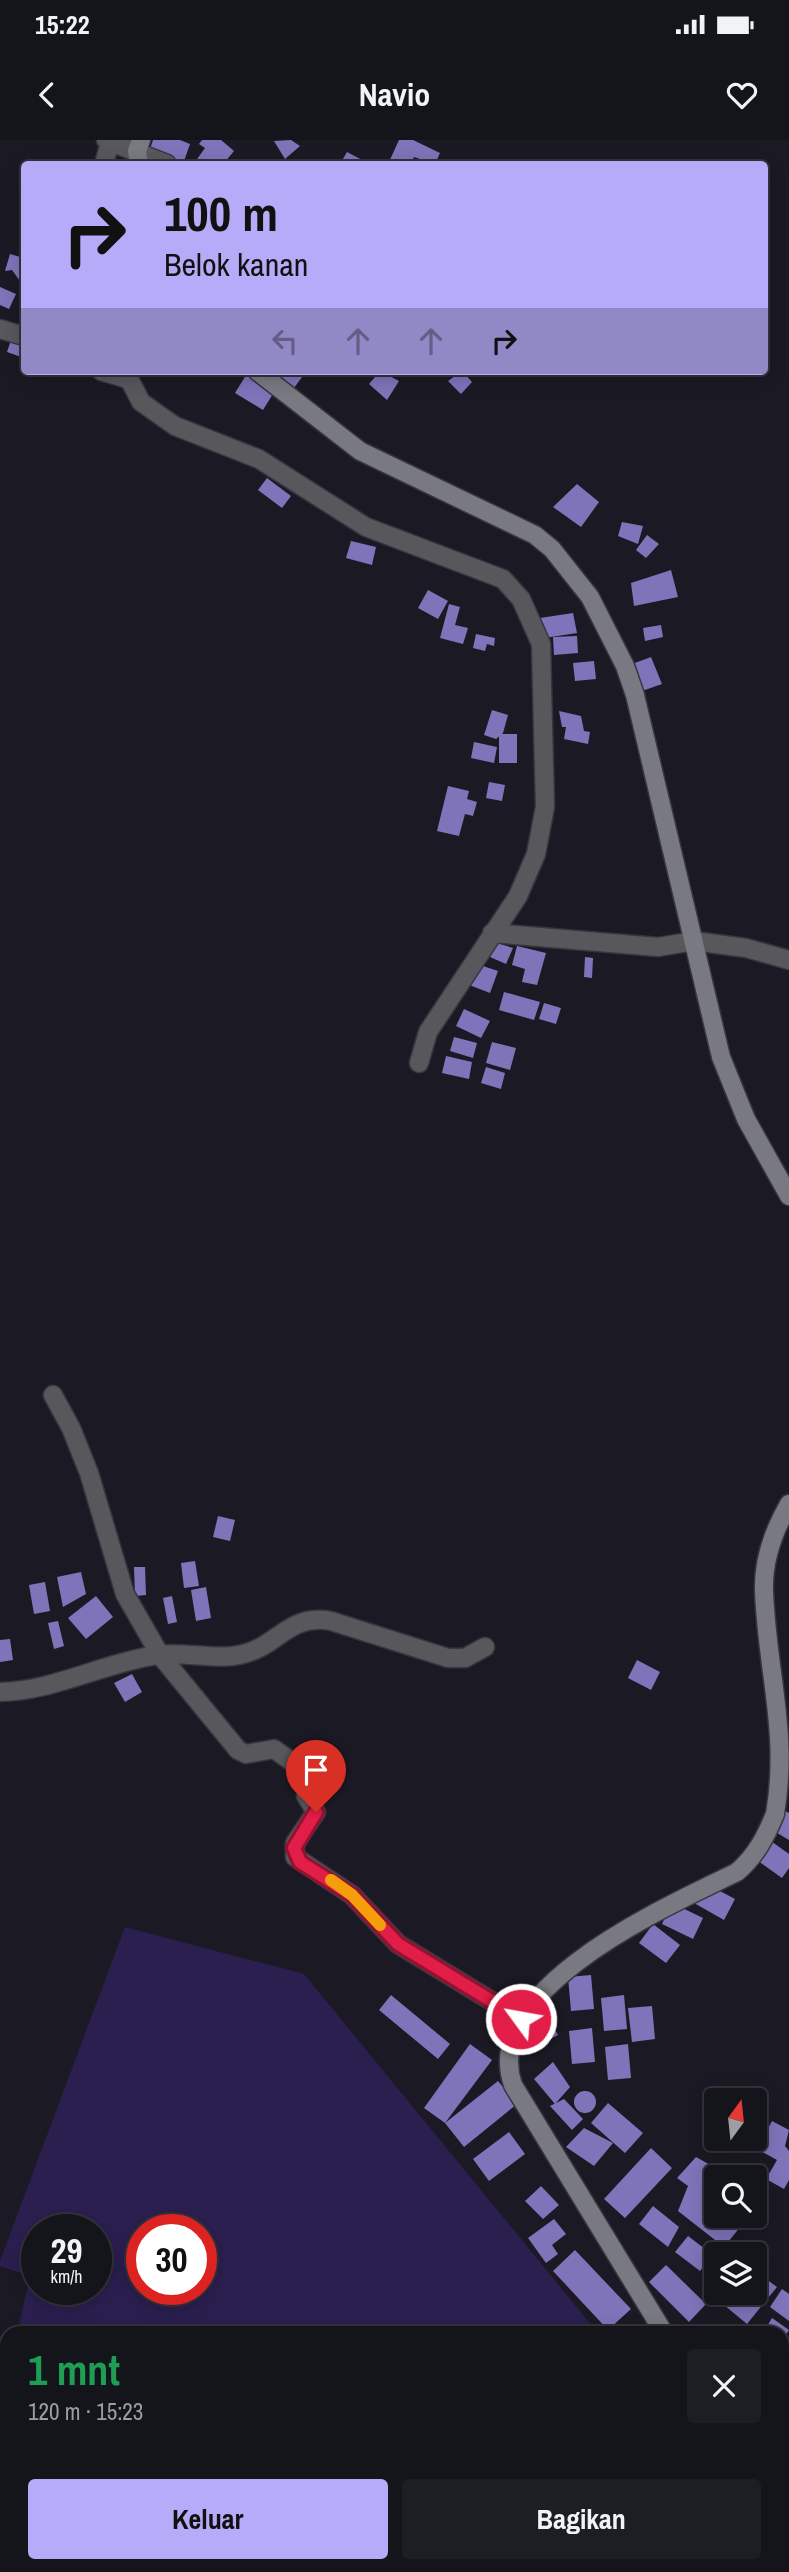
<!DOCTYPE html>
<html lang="id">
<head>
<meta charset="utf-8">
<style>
  body { margin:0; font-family:"Archivo Narrow",sans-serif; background:#1d1d24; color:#f1f3f6; height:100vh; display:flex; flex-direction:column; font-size:26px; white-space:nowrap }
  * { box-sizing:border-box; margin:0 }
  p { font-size:23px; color:#9d9ea3 }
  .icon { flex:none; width:38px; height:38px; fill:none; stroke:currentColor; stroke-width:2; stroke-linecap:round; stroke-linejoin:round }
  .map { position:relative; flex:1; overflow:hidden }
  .drawer { position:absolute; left:0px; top:2186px; width:789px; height:247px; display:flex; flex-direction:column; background:#14141b; border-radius:21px 21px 0 0; box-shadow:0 4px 18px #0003,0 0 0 2px #33333a }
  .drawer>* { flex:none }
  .guide { position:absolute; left:21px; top:21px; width:747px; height:214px; border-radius:7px; box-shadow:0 4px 18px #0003,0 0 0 2px #33333a; background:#b6abf8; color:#111; overflow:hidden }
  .needle { width:46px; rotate:15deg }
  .controls { position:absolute; left:704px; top:1948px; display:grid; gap:14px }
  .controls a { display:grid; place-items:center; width:63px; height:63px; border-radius:7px; background:#14141b; box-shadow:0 4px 18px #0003,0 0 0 2px #33333a; font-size:35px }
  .speed { position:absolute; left:21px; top:2074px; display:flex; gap:14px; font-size:35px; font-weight:700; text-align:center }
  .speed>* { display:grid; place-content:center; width:91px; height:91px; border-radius:50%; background:#14141b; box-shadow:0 4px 18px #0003,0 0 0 2px #33333a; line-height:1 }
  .speed small { font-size:18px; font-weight:400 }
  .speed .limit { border:10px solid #d22; background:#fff; color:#111 }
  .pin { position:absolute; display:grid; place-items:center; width:60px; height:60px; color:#fff; margin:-72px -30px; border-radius:50% 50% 50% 0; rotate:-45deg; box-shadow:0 0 7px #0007 }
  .pin .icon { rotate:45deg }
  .me { position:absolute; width:77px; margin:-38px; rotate:302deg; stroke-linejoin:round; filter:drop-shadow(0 0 5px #0008) }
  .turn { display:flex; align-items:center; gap:24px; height:147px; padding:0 28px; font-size:32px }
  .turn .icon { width:91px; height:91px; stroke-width:2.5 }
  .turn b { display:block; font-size:49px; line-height:60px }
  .lanes { display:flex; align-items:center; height:66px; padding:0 28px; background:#0003; justify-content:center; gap:35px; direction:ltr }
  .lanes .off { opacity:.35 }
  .round { display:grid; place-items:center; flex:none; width:74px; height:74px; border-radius:7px; background:#1d1d24 }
  .summary { display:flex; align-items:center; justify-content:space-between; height:119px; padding:0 28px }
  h1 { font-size:42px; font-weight:700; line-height:52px; color:#1e9e55 }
  .button { display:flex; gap:14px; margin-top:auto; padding:14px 28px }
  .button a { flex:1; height:80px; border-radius:7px; background:#b6abf8; color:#111; font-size:28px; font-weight:700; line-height:80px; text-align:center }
  .button a+a { background:#1d1d24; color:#f1f3f6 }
  .status { display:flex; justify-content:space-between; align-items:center; height:49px; padding:0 35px; background:#14141b; direction:ltr }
  .status svg { height:19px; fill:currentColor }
  header { display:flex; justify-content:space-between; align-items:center; height:91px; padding:0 28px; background:#14141b; font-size:32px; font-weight:700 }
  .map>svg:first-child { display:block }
  .green { fill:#2a1f4f; fill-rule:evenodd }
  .building { fill:#7f74ba }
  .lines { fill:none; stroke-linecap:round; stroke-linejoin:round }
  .street-casing { stroke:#373640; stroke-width:21 }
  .secondary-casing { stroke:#373640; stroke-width:21 }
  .street { stroke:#57575c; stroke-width:18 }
  .secondary { stroke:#797981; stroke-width:18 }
  .route-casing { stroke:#92132f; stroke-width:18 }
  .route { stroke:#e11d48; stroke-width:12 }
  .slow { stroke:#f59e0b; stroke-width:12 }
</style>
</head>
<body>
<div class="status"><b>15:22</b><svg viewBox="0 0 49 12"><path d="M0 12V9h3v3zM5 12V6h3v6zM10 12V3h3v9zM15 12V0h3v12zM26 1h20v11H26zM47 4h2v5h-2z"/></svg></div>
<header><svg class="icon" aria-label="back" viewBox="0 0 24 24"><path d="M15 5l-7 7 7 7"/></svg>Navio<svg class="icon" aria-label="heart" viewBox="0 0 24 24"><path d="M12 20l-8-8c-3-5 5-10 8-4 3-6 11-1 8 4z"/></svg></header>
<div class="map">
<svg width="789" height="2432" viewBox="0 0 789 2432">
  <rect width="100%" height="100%" fill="#1b1a24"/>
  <path class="green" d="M125,1787L304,1834L598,2193H17L30,2136L0,2126V2121ZM37,2090H96V2149H37ZM142,2090H201V2149H142Z
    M0,2210L7,2212V2354L0,2348Z
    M782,2417L784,2419L781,2432H164L156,2426H782Z"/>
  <path class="building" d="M153,0H180L190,4L183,24L149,12Z
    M202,0H221L234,11L225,22L229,24L195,22L205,8L199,4Z
    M291,0L300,6L285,19L274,1Z
    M399,0H413L440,13L435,24L414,17L411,24H388Z
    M347,12L370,24H340Z
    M10,114L24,118L20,141L12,130L5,131Z
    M0,147L16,154L9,169L0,165Z
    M12,197L24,201V218L7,212Z
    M271,231H295L302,237L294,248Z
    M380,231L399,241L387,260L369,244Z
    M462,231L472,242L461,254L448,241Z
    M248,232L276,249L263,270L235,253Z
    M267,338L291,356L282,368L258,350Z
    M577,344L599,362L581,387L553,367Z
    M622,382L643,386L638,404L618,396Z
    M647,395L659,404L646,418L636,410Z
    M351,401L376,407L372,425L346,418Z
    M671,430L678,457L634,466L631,443Z
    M428,450L448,461L438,479L418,468Z
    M449,464L460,467L455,485L468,488L463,504L440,498Z
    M573,473L577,493L544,498L540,478Z
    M661,485L663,497L645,501L643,488Z
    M476,494L495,498L494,506L487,504L485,511L473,508Z
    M577,496L578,513L554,515L553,497Z
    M651,517L662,544L642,551L632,524Z
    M594,521L596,539L575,541L573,523Z
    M492,570L508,575L503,593L496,599L484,595Z
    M559,571L581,576L584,591L590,592L588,604L564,599L566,587H562Z
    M499,594H517V623H499Z
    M474,602L497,607L494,623L471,618Z
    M489,642L505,645L502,661L486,658Z
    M448,646L469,651L467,659L477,662L473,676L465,674L459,696L437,691Z
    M497,803L513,808L506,824L490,817Z
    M517,806L546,813L537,845L522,842L525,829L512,825Z
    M585,817L593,818L592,838L584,837Z
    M474,823L498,831L490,853L464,843Z
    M504,852L540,862L534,880L499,870Z
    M544,863L561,868L556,884L539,879Z
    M464,869L490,881L481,898L456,886Z
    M454,897L477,903L473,918L450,911Z
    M492,902L516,908L510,930L486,923Z
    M446,916L472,922L469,939L442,933Z
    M486,927L505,933L501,949L481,943Z
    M218,1376L235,1380L230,1401L213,1397Z
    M195,1421L199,1446L184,1448L181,1423Z
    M134,1427H145L146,1455L135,1456Z
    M81,1432L86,1454L63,1467L57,1437Z
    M45,1442L50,1471L34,1474L29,1445Z
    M206,1447L211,1478L196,1481L191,1450Z
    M96,1456L113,1477L86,1499L68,1478Z
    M172,1456L177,1482L168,1484L163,1458Z
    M58,1481L64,1506L54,1509L48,1483Z
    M10,1499L13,1520L0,1522V1500Z
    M637,1520L660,1532L651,1550L628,1538Z
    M132,1534L142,1552L125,1562L114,1543Z
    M778,1667L789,1673V1700L767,1687Z
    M768,1699L789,1714V1728L782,1738L754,1718Z
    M705,1743L735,1759L724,1780L694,1763Z
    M672,1763L703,1778L693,1799L662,1784Z
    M653,1784L680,1805L666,1823L639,1803Z
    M591,1835L594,1869L571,1871L568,1837Z
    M391,1855L450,1904L438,1919L379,1870Z
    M624,1855L627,1889L604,1891L601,1858Z
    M652,1866L655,1899L632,1902L628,1868Z
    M546,1874L558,1895L528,1911L517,1890Z
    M592,1888L595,1922L572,1924L569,1891Z
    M470,1904L492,1920L445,1983L498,1941L517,1964L464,2007L445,1983L424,1968Z
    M628,1904L631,1938L608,1940L605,1907Z
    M553,1922L570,1947L555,1964L534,1939Z
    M574 1962a11 11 0 1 1 22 0a11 11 0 1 1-22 0Z
    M564,1959L583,1979L572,1990L550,1966Z
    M608,1963L643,1993L625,2013L591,1983Z
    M772,1981L789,1990L785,2006L789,2011V2040L784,2049L766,2039L777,2020L757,2009Z
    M584,1988L613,2003L594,2026L566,2007Z
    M509,1992L525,2014L489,2041L473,2019Z
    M651,2008L672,2028L625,2078L604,2059Z
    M696,2017L723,2032L720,2037H716L710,2057L716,2061V2076H749L724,2107L678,2071L688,2046L677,2038Z
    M754,2041L768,2050L754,2070Z
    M541,2046L559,2065L543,2079L525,2061Z
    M653,2066L679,2087L668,2107L639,2084Z
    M554,2079L566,2094L552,2105L558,2114L546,2123L528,2098Z
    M688,2096L713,2115L700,2131L675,2112Z
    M575,2110L631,2169L608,2190L553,2131Z
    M666,2125L706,2164L689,2182L649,2142Z
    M754,2130L777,2147L747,2184L724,2165L734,2152H754Z
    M782,2149L789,2154V2181L770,2167Z
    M772,2178L789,2190L782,2201V2193H763Z
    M782,2249L789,2253L786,2277L782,2274Z
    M789,2315V2345L785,2337L782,2339V2319Z"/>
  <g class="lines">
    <g class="street-casing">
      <path id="street" d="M106,0L167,24
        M104,24L110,2
        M0,189L24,196
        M101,231L128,239
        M125,231L141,262L175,286L259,319L366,387L503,439L521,459L541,504L545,667L536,714L518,756L428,892L419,923
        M492,793L658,807L694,801L746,808L789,820
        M53,1255L71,1288L89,1333L125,1454L160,1515L238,1610L246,1614L274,1609L316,1639L306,1656L316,1672L295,1703V1717L352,1755L398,1804L521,1879
        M0,1552C54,1551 103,1523 157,1515C185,1511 216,1521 243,1514C278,1506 289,1473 331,1481L448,1518H465L485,1507
        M782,2308L789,2303"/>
    </g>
    <g class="secondary-casing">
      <path id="secondary" d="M139,24L137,11L141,0
        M257,231L360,311L535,395L552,409L590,457L625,526L635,555L721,917L746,979L789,1056
        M664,2193L513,1945C479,1848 670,1765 737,1732C756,1716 766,1696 775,1674C789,1593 767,1532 764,1451C763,1421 774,1390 789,1364
        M782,2393L789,2404"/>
    </g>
    <use href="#street" class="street"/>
    <use href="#secondary" class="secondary"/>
  </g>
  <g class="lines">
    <g class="route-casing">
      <path id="route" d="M316,1672L294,1708L300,1722L352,1755L398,1804L521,1879"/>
    </g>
    <use href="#route" class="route"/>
    <path class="slow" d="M331,1740L352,1755L380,1785"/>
  </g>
</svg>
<div class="controls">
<a><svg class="needle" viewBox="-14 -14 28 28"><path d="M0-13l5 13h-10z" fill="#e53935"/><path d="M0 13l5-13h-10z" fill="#9d9ea3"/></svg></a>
<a><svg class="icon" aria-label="search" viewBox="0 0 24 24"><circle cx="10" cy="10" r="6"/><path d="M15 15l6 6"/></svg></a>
<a><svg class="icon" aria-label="layers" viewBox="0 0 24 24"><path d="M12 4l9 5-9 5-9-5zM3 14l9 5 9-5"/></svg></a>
</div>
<div class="speed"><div>29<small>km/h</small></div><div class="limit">30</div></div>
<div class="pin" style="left:316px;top:1672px;background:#d93025"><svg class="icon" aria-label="arrive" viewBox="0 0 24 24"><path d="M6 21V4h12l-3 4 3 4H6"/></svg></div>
<svg class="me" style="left:521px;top:1879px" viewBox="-20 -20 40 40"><circle r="17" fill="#e11d48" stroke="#fff" stroke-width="3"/><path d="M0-11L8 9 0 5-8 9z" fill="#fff"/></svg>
<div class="guide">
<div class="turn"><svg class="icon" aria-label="right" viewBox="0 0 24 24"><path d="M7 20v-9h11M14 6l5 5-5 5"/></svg><div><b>100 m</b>Belok kanan</div></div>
<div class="lanes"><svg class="icon off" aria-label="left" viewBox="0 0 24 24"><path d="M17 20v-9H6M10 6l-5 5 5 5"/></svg><svg class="icon off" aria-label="ahead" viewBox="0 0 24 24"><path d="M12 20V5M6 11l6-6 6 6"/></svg><svg class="icon off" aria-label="ahead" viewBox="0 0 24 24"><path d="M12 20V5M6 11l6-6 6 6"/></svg><svg class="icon" aria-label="right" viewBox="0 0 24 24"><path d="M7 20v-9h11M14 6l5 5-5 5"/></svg></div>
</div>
<section class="drawer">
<div class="summary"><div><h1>1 mnt</h1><p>120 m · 15:23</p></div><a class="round"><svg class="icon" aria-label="close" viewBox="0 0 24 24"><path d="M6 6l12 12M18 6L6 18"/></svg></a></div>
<div class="button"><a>Keluar</a><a>Bagikan</a></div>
</section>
</div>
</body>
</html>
